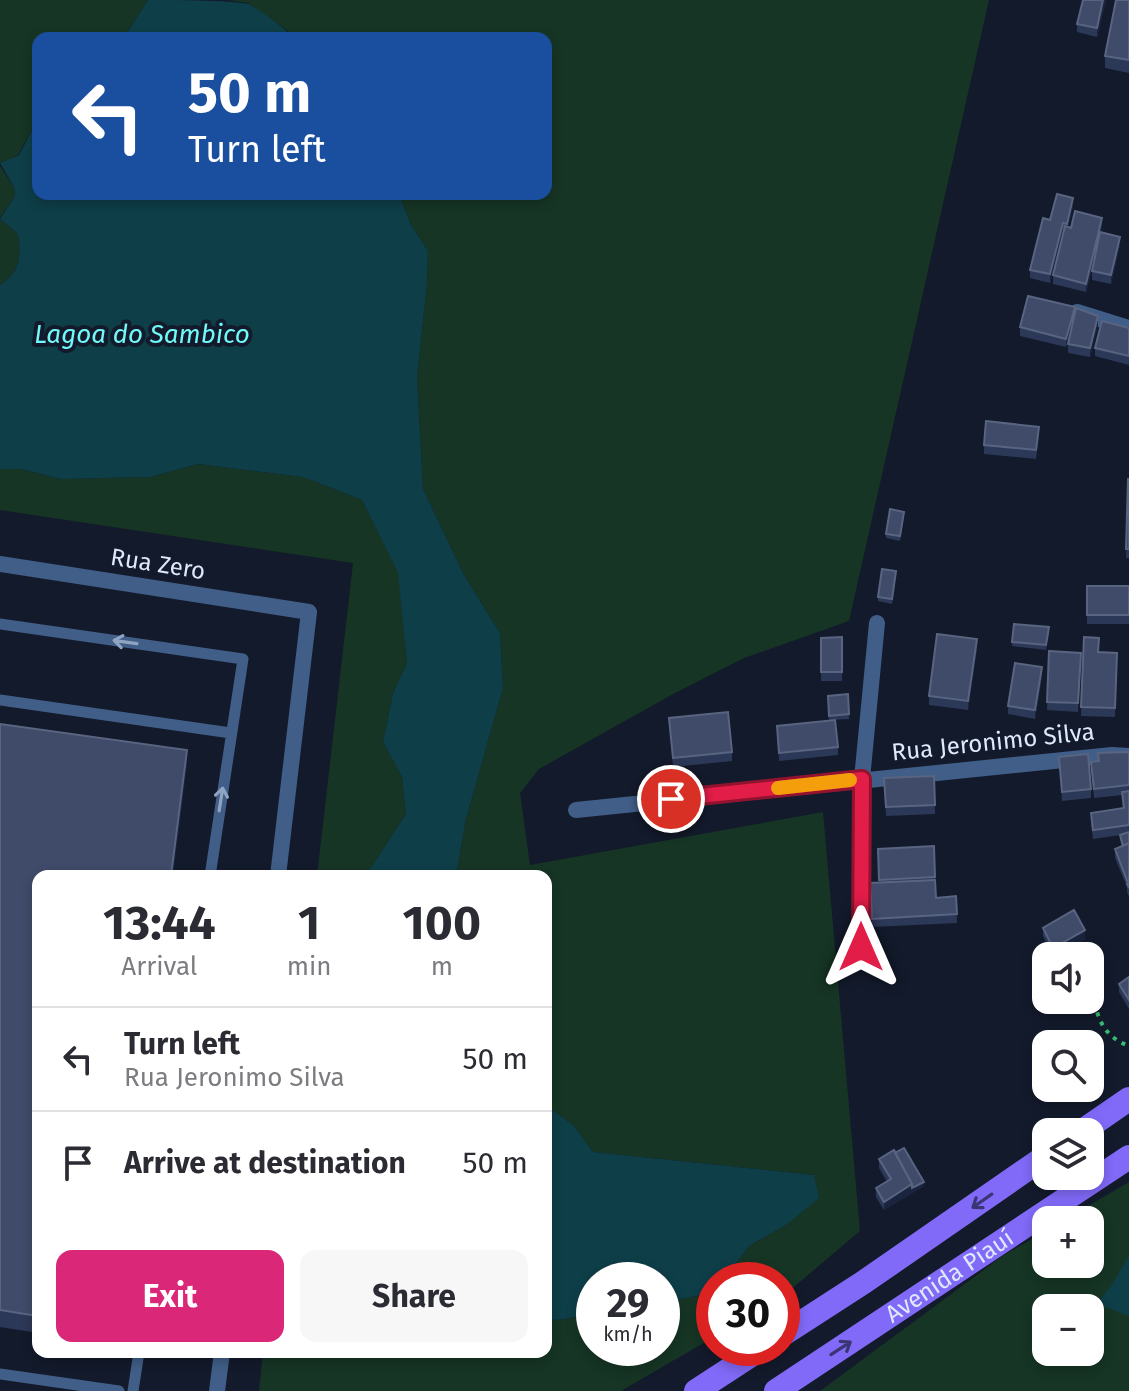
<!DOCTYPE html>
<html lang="en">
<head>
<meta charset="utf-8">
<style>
  body { margin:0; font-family:"Fira Sans",sans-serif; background:#f7f7f7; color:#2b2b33; height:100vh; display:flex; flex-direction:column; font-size:30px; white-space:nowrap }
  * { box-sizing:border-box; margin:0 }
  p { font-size:26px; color:#7c7c81 }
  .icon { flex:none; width:44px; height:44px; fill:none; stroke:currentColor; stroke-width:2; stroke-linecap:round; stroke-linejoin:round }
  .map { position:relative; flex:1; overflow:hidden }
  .drawer { position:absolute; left:32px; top:870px; width:520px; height:488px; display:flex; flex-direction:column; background:#fff; border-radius:16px; box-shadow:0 4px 12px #0003 }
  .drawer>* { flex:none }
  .guide { position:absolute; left:32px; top:32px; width:520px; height:168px; border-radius:16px; box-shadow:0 4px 12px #0003; background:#1a4fa0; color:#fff; overflow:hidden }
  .buttons { position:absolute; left:1032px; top:942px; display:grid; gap:16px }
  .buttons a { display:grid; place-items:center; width:72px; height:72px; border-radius:16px; background:#fff; box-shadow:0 4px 12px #0003; font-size:40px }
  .speed { position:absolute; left:576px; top:1262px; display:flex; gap:16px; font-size:40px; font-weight:700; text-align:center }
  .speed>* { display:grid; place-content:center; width:104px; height:104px; border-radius:50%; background:#fff; box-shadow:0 4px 12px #0003; line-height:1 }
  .speed small { font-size:20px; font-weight:400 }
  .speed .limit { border:12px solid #d22; background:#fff; color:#111 }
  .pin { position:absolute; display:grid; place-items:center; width:68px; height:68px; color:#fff; margin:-34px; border:4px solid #fff; border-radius:50%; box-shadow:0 2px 8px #0007 }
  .me { position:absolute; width:88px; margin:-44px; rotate:0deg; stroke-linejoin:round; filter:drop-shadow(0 0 6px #0008) }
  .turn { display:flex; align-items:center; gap:28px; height:168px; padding:0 24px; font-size:36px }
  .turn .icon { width:104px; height:104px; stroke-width:2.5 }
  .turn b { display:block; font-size:56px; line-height:68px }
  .eta { display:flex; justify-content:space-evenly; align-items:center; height:136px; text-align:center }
  .eta b { font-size:48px; font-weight:700; line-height:56px }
  .primary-button { display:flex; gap:16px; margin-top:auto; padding:16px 24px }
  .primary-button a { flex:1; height:92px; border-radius:16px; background:#db2777; color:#fff; font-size:32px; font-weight:700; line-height:92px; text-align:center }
  .primary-button a+a { background:#f7f7f7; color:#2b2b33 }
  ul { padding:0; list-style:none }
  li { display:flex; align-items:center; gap:24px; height:104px; padding:0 24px; border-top:2px solid #e1e1e2 }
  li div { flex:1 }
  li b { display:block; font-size:30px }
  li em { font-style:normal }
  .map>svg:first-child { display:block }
  .green { fill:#163525; fill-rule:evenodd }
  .water { fill:#0e3e48 }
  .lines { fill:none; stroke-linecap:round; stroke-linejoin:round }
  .path { stroke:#37b875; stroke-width:4; stroke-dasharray:4 6; stroke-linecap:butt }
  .service { stroke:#405e87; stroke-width:11 }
  .minor { stroke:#405e87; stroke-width:16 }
  .primary { stroke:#816af8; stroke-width:24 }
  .wall { fill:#2c3857 }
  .shaded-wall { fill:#1a243e }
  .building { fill:#3f4b69; stroke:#586480; stroke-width:2 }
  .oneway { stroke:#8fa4c2 }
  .oneway2 { stroke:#3a3673 }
  .route-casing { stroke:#92132f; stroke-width:20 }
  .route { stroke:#e11d48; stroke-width:14 }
  .slow { stroke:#f59e0b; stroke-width:14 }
  .labels { text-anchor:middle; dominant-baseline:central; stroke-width:8; stroke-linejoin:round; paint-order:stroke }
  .street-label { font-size:24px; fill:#dee9fd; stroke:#131a2b }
  .water-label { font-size:26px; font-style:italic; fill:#71f8f8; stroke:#131a2b }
</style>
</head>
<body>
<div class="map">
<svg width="1129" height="1391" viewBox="0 0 1129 1391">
  <rect width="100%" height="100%" fill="#131a2b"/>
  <path class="green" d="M0,0H148L129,30L113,38H38V119L18,155L0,163Z
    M228,0H989L849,621L744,658L675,693L539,769L520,793L530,865L823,812L860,1231L782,1297V1280H724L749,1246L786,1225L814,1175L593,1152L574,1126L546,1105V876H456L466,819L503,688L500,633L464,575L423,489L417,377L427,284L428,251L411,225L399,194H546V38H294L288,31L248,3Z
    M0,166L14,187L15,196L0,218Z
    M0,219L18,234C21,256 21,272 0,285Z
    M198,464L303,477L362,500L399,572L407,663L393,693L383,742L402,777L406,814L370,869L369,876H317L353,563L0,510V469H21L61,479L105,478L150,477Z
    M1129,1182V1391H820L1004,1255L1046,1231V1264H1090V1220H1064ZM1046,1308H1090V1352H1046Z
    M714,1293V1337L621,1391H259L263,1352H546V1319L558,1320L594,1314V1348H662V1302Z"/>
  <path class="water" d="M148,0C171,0 230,0 249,4C260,10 285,28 294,38H113L129,30Z
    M38,119V194H399L411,225L428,251L427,284L417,377L423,489L464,575L500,633L503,688L466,819L456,876H369L370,869L406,814L402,777L383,742L393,693L407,663L398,572L362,500L303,477L198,464L150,477L105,478L61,479L21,469H0V285C21,272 21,256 18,234L0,219L15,196L14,187L0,163L19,155Z
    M546,1105L574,1126L593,1152L814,1175L819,1198L786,1225L749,1246L724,1280H714V1293L662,1302V1280H594V1314L558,1320L546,1319Z
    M1129,1255V1316L1097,1304L1113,1283Z"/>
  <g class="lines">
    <path class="path" d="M1079,949L1085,956
      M1090,963C1095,997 1091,1032 1129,1046"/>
    <path class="service" d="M0,624L243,659L210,876
      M0,700L231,733
      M0,1374L119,1391
      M133,1391L139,1352"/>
    <path class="minor" d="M1077,312L1129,328
      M0,564L309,612L278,876
      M576,810L1112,755L1129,756
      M861,947L862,779L877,623
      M217,1391L222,1352"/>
    <g class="primary">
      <path d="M1081,1132L1129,1099"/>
      <path d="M782,1335L864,1282L1046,1156"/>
      <path d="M696,1391L762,1348"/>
      <path id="s1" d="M776,1391L1129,1157"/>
    </g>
  </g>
  <path class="wall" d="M1106,0L1097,37L1077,32V24Z
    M1129,0V73L1105,68V56Z
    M1073,206L1068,227H1102L1101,232L1120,245L1111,284L1092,280V271L1096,253L1086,292L1053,284V275L1063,232L1050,283L1030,278V270L1050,220Z
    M1075,314L1098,325L1090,357L1068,353V344L1073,323L1066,347L1020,336V327Z
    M1129,328V365L1095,356V348Z
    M1039,435L1036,459L984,454V445Z
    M1128,479H1129V558H1126Z
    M904,516L900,541L886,538V534Z
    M896,575L892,604L878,601V597Z
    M1087,586H1129V624H1087Z
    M1014,624L1049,632L1046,650L1012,646Z
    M842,637V681H821V638Z
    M1084,637L1098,652L1117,653L1115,717L1081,716Z
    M977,648L968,710L929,705V696Z
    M1049,651L1081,653L1078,712L1047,710Z
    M1042,676L1035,719L1008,714V706Z
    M848,694L849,719L829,720L828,696Z
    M669,718L732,752V761L673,767Z
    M0,724L187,767L38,876V1333L0,1327Z
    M777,726L838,747V755L779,761Z
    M1129,752V897L1127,892V887L1115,858V849L1122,846L1120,839L1121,835L1093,839L1091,822V813L1123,809L1122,795L1094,798L1091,771V762L1098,761V753Z
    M1059,757L1091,789V798L1062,801Z
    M934,776L935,814L886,816L884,778Z
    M934,846L936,898L956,896L957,923L872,927L870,883H879L878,849Z
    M1043,928L1085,939L1053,956L1043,936Z
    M1129,977V1009L1119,992V984Z
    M879,1159L924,1186L884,1210L876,1197V1188L887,1182L879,1168Z"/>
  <path class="shaded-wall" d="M1103,0H1106L1097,37V28Z
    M1073,198V206L1067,233V224Z
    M1102,218V227L1086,292V284Z
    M1063,223V232L1050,283V274Z
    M1120,237V245L1111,284V275Z
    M1075,307V316L1066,347V339Z
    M1098,316V325L1090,357V348Z
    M977,639V648L968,710V701Z
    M1042,667V676L1035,719V710Z
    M187,750V767L173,876H171Z
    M1085,930V939L1053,956V948Z
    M924,1182V1186L884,1210V1202L912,1184Z"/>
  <path class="building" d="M1083,0H1103L1097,28L1077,24Z
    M1116,0H1129V60L1105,56Z
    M1057,194L1073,198L1067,224L1063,223L1050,274L1030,270L1043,218L1050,220Z
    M1075,211L1102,218L1086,284L1053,275L1065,226L1071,228Z
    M1100,232L1120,237L1111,275L1092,271Z
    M1028,296L1075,307L1066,339L1020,327Z
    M1076,308L1098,316L1090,348L1068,344Z
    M1102,321L1129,328V356L1095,348Z
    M986,421L1039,427L1036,450L984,445Z
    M1128,479H1129V549H1126Z
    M890,509L904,512L900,536L886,534Z
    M882,569L896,571L892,599L878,597Z
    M1087,586H1129V615H1087Z
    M1014,624L1049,627L1046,645L1012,642Z
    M937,634L977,639L968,701L929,696Z
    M842,637V672H821V638Z
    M1084,637L1099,638L1098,652L1117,653L1115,708L1081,707Z
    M1049,651L1081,653L1078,703L1047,702Z
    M1015,663L1042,667L1035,710L1008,706Z
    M848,694L849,714L829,716L828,696Z
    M728,712L732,752L673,758L669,718Z
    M835,720L838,747L779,753L777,726Z
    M0,724L187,750L171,876H38V1316L0,1310Z
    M1129,752V785L1094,789L1091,762L1099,761L1098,753Z
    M1088,754L1091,789L1062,792L1059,757Z
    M934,776L935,805L886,807L884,778Z
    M1129,791V825L1093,830L1091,813L1124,808L1122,792Z
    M1129,832V843L1123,846L1120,835Z
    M1129,843V888L1127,884L1128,883L1115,849Z
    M934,846L935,877L879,880L878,849Z
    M935,880L936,898L956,896L957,914L872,919L870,883Z
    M1074,910L1085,930L1053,948L1043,928Z
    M1129,977V1000L1119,984Z
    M904,1148L924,1182L912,1188V1184L895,1153Z
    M894,1150L912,1184L884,1202L876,1188L891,1179L879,1159Z"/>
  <defs><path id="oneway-shaft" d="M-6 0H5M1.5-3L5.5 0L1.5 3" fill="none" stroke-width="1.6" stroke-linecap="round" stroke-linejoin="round" transform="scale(2)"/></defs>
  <g class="oneway">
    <use href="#oneway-shaft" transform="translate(125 642) rotate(-172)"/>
    <use href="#oneway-shaft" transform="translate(221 799) rotate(-81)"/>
  </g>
  <g class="oneway2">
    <use href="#oneway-shaft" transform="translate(982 1201) rotate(145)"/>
    <use href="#oneway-shaft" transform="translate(841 1348) rotate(-33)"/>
  </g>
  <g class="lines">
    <g class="route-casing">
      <path id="route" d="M671,799L862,779L861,947"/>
    </g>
    <use href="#route" class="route"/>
    <path class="slow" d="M778,788L850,780"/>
  </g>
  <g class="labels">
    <g class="street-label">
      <text transform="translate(158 564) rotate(9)">Rua Zero</text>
      <text transform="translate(993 742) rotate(-6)">Rua Jeronimo Silva</text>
      <text stroke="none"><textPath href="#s1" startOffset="208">Avenida Piauí</textPath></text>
    </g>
    <g class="water-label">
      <text x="142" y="334">Lagoa do Sambico</text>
    </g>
  </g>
</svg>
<div class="buttons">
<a><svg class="icon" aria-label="sound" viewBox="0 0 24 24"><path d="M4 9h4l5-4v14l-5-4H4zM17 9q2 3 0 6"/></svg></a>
<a><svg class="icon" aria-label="search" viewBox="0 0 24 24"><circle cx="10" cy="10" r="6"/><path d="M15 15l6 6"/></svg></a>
<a><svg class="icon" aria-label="layers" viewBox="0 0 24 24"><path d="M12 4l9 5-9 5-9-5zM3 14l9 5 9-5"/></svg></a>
<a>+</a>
<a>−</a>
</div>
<div class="speed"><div>29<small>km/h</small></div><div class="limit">30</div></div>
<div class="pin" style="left:671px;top:799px;background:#d93025"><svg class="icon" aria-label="arrive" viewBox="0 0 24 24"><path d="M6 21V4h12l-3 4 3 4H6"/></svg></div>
<svg class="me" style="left:861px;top:947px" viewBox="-20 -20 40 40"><path d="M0-17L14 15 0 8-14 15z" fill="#e11d48" stroke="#fff" stroke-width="4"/></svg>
<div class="guide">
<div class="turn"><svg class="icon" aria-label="left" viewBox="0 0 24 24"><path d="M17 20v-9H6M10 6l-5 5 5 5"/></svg><div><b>50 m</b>Turn left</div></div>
</div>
<section class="drawer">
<div class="eta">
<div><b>13:44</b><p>Arrival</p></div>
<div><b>1</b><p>min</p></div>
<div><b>100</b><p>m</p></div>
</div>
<ul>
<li><svg class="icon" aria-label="left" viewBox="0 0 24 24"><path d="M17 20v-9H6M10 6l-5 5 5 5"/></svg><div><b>Turn left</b><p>Rua Jeronimo Silva</p></div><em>50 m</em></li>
<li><svg class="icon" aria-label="arrive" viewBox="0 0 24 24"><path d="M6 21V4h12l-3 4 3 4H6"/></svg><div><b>Arrive at destination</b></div><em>50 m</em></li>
</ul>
<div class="primary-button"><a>Exit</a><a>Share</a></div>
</section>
</div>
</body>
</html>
